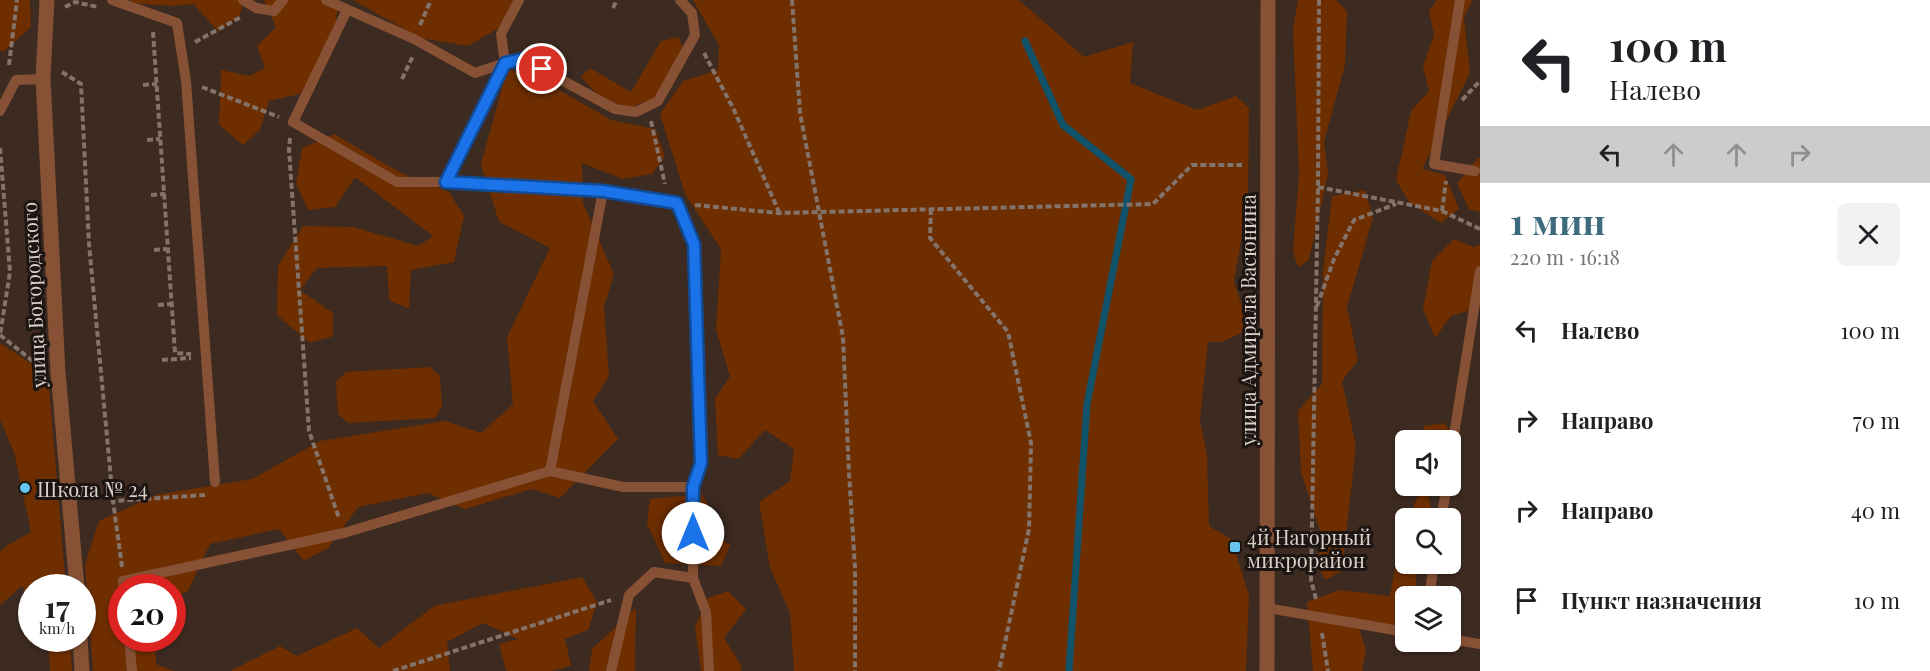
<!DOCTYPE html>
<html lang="ru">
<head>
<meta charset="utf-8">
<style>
  body { margin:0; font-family:"Playfair Display",serif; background:#f2f2f2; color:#202124; height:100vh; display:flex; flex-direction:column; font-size:22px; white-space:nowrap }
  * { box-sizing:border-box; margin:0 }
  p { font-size:20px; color:#757577 }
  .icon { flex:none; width:33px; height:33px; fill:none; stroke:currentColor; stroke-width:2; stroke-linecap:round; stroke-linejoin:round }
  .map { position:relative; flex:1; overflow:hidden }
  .panel { display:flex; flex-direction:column; background:#fff; width:450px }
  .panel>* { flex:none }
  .guide { background:#fff; color:#202124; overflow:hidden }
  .fabs { position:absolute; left:1395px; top:430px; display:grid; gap:12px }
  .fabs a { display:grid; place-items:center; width:66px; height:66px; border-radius:9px; background:#fff; box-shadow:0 2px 4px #0004; font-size:30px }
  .speed { position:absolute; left:18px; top:574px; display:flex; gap:12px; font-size:30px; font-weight:700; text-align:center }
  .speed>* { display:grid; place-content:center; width:78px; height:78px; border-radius:50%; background:#fff; box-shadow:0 2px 4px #0004; line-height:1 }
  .speed small { font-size:15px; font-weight:400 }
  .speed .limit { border:9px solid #d22; background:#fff; color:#111 }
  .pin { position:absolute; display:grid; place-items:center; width:51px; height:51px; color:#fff; margin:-26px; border:3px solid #fff; border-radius:50%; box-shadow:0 2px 6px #0007 }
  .me { position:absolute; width:66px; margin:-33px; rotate:0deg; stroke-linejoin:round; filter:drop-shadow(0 0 4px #0008) }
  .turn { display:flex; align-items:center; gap:21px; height:126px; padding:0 30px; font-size:27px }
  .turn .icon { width:78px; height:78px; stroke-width:2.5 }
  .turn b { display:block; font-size:42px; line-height:51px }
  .lanes { display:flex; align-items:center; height:57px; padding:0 30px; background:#0003; justify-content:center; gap:30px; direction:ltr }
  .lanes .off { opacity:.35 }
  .round { display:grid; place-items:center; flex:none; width:63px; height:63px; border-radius:9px; background:#f2f2f2 }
  .head { display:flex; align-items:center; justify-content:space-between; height:102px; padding:0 30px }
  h1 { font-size:36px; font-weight:700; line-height:45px; color:#3f6b7f }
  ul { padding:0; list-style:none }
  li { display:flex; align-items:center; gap:18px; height:90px; padding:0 30px }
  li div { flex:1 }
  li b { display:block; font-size:22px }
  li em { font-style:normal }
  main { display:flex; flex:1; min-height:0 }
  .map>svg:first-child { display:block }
  .green { fill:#6e2e00 }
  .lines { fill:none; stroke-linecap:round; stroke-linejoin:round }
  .stream { stroke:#12536c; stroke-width:7 }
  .path { stroke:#83736b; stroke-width:4; stroke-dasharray:6 3; stroke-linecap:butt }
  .service { stroke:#865134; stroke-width:10 }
  .minor { stroke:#865134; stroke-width:15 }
  .tertiary { stroke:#865134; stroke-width:15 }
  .route-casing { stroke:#114b97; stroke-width:15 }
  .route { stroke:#1a73e8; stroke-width:10 }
  .poi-dot { fill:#65c5ee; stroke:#1d1511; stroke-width:2 }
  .labels { text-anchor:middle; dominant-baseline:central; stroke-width:6; stroke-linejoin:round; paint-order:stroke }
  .street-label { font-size:20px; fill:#dcd0ca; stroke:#1d1511 }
  .poi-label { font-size:20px; fill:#dcd0ca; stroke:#1d1511; text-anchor:start }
</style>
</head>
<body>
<main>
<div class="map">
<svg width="1480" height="671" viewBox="0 0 1480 671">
  <rect width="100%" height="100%" fill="#3d2a20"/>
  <path class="green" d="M0,0H30L31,27L3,52L0,51Z
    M130,0H244L239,17L218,31L193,4L172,6L133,3Z
    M264,0H339L332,46L300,94L269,101L260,130L243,145L219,125L221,70L250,76L265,68L257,46L276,27Z
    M353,0H517L516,18L468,46L420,38Z
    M693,0H1019L1084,57L1133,42L1130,83L1197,110L1236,96L1249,108L1248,201L1234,281L1249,329L1222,342H1208L1200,420L1207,456L1209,526L1231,539L1249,595L1246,671H794L790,613L770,567L759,502L790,481L794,449L765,430L738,459L718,455L715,399L730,376L716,330L721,249L685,194L660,114L683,81L718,70L719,45Z
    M1298,0H1336L1347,11L1345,65L1324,142L1328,174L1309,260L1298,267L1293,251L1299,174L1293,28Z
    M1437,0H1473L1464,17L1470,73L1422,169L1445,175L1459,209L1441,223L1409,202L1396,180L1411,111L1429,91L1423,66L1434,35L1429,11Z
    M679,37L687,60L669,92L629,108L600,97L581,77L590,68L631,92L661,41Z
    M507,70L532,74L611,120L655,129L665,156L652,174L623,179L582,163L583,203L614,274L604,307L609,376L593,401L618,439L560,498L532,489L465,509L428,493L358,507L328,548L304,561L279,529L210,544L188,591L173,598L172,588H122V639H155L156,664L174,671H93L85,565L99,521L156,495L252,479L320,441L445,421L481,433L513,404L507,337L550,248L499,222L481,164Z
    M334,134L401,173L449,192L464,216L454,262L411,270L409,309L389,300L387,266L317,268L300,290L333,313V336L310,343L277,315L278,266L303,226L354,227L418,246L433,236L355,177L335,207L308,210L296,184L302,148Z
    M1478,158L1480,159V212L1469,209L1457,183Z
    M1365,190L1373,218L1347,307L1358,360L1342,381L1356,446L1342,571L1325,580L1318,566L1321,534L1301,472L1298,411L1322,384L1323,271L1332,196Z
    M1454,239L1473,247L1480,245V307L1451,316L1435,338L1423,309L1432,261Z
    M0,343L48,375L66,588H32L31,602L22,586L0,605V552L5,547L31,532L14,452L0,420Z
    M430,367L440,376L442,407L435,418L348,423L338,414L336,382L346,372Z
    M1444,423L1461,443L1451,458L1450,441H1424V426Z
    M1422,486H1432L1427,492L1434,519H1408Z
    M702,494L711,510V534L730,545L721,566L665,563L647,523L650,499Z
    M1405,524L1406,564H1415L1417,597H1406L1405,629L1400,639L1356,618L1366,650L1362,671H1313L1307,602L1340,590L1390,596L1402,531Z
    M582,577L597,602L588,630L565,639L571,666L550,671H506L499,644L518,639L483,623L447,642L450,671H230L280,646L297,656L357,628L379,648L434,606Z
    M728,591L746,609L724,638L742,667L741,671H701L695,627L708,598Z
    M636,608L635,671H589L592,649Z
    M48,639H70L72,671H50Z"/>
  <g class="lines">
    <path class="stream" d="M1025,41L1063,125L1131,179L1087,404L1069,671"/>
    <path class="path" d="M792,0L800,113L843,337L849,473L855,568V671
      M65,7L75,2L98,7
      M613,8L617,0
      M420,25L431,0
      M153,32L175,353L191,354
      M195,42L241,17
      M704,53L734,110L779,212
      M9,65L17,0
      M62,72L81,84L89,244L113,501
      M402,79L413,56
      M143,85L157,84
      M202,87L279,117
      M1462,100L1480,81
      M651,121L665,184
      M290,138L289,150L309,431L339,518
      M147,140L160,139
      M0,148L10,272L0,335
      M1318,187L1442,211L1446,181
      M151,195L165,194
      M695,205L779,213L1153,204L1192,165H1242
      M931,209L930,238L1008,332L1031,443L1029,529L999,671
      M1442,211L1480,229
      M154,250L167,249
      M158,305L172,304
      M1317,306L1334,259L1354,220L1396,204
      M0,335L39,366
      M162,360L191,358
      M122,567L113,501L205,495
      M1316,599L1311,580L1318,187L1319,0
      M1322,633L1328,671
      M393,671L611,600"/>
    <path class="service" d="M112,0L177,23L186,81L215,482
      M243,0L256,8L274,11L283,0
      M326,0L414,39L475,73L505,63L523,59L615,109L636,112L658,101L695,35L692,13L680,0
      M1460,0L1434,164L1475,171
      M0,111L16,80L43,79
      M446,182L505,63L501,34L519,0
      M1450,460L1480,271
      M550,471L603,191
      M693,487V578
      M1441,519L1447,486
      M124,588L123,581L344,533L550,471L623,487H693L701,463L694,244L677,203L603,191L446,182H397L293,122L347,10
      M1429,597L1434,564
      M1267,608L1406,632
      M129,639L132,671
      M1450,639L1480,644
      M611,671L629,595L654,572L693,578L706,612L709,671"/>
    <path class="minor" d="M47,0L43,79L58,372L77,588
      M80,639L82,671"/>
    <path class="tertiary" d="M1267,671L1268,0"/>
  </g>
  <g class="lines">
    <g class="route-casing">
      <path id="route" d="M542,69L523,59L505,63L446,182L603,191L677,203L694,244L701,463L693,487V533"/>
    </g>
    <use href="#route" class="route"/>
  </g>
  <g class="poi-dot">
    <circle cx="25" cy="488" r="6"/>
    <rect x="1229" y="541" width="12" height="12" rx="3"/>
  </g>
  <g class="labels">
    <g class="street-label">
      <text transform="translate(33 295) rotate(-93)">улица Богородского</text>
      <text transform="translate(1247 320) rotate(-90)">улица Адмирала Васюнина</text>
    </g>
    <g class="poi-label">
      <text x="37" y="488">Школа № 24</text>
      <text x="1247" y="536">4й Нагорный<tspan x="1247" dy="23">микрорайон</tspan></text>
    </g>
  </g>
</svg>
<div class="fabs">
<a><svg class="icon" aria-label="sound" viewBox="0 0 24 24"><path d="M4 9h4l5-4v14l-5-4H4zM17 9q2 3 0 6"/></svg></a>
<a><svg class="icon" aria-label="search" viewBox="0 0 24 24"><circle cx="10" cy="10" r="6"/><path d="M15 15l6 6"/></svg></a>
<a><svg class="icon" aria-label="layers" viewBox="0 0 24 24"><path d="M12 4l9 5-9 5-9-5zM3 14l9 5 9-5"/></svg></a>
</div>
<div class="speed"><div>17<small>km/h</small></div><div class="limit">20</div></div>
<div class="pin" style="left:542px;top:69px;background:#d93025"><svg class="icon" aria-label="arrive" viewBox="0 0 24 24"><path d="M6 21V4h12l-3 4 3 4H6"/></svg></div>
<svg class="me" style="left:693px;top:533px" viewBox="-20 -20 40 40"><circle r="19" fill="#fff"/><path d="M0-13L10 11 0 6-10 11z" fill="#1a73e8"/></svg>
</div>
<section class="panel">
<div class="guide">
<div class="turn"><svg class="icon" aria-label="left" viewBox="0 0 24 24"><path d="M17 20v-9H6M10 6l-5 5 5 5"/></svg><div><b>100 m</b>Налево</div></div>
<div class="lanes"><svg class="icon" aria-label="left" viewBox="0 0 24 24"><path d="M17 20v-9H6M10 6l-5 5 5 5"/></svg><svg class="icon off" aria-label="ahead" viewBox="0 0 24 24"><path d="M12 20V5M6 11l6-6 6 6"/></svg><svg class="icon off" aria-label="ahead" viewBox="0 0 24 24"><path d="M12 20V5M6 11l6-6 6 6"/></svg><svg class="icon off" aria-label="right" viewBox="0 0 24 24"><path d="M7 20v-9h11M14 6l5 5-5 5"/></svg></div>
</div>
<div class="head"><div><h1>1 мин</h1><p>220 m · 16:18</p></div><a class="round"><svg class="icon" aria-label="close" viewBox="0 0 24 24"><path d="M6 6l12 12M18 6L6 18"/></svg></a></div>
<ul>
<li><svg class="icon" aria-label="left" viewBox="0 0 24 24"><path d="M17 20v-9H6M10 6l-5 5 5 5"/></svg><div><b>Налево</b></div><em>100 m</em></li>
<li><svg class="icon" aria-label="right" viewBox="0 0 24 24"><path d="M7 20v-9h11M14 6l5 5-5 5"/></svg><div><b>Направо</b></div><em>70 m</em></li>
<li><svg class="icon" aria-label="right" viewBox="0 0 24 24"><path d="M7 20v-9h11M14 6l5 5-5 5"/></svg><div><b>Направо</b></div><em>40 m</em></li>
<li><svg class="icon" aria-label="arrive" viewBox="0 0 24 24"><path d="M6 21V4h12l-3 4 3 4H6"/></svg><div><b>Пункт назначения</b></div><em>10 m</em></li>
</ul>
</section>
</main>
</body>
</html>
